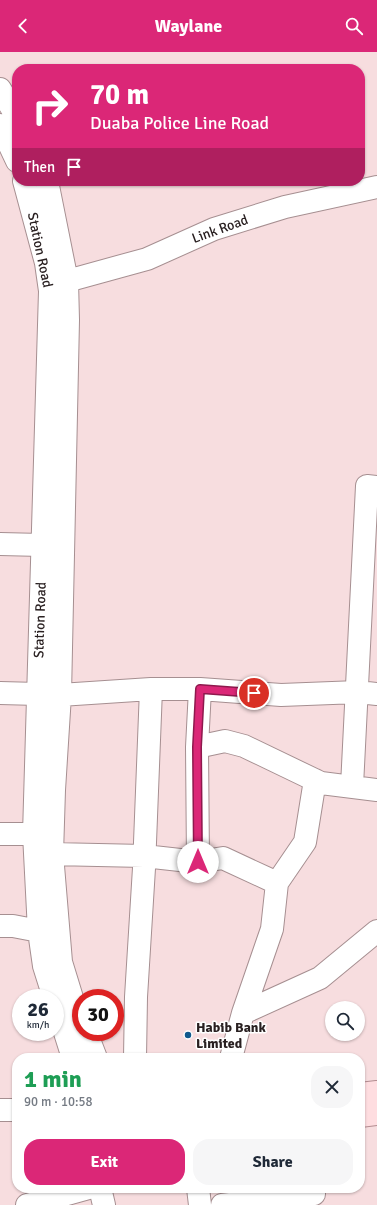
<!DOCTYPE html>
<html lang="en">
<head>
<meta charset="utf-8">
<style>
  body { margin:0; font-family:Signika,sans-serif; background:#f6f6f7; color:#1f2937; height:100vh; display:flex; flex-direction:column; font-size:15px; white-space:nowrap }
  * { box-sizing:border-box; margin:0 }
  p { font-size:13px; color:#747a83 }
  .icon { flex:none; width:22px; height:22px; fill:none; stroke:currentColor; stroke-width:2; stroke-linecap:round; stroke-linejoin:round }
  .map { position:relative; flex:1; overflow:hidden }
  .panel { position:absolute; left:12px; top:1001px; width:353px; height:140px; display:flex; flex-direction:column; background:#fff; border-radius:16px; box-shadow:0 1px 3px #0004 }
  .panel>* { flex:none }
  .hud { position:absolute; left:12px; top:12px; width:353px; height:122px; border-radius:16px; box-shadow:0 1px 3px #0004; background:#db2777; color:#fff; overflow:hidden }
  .tools { position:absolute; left:325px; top:949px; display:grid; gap:8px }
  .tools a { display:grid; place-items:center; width:40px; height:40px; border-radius:50%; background:#fff; box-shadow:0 1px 3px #0004; font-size:20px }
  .speed { position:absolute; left:12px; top:937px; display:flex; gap:8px; font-size:20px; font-weight:700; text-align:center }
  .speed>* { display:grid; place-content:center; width:52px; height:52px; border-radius:50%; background:#fff; box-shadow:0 1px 3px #0004; line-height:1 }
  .speed small { font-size:10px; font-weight:400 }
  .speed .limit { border:6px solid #d22; background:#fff; color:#111 }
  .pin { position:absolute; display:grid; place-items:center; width:34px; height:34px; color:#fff; margin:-17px; border:2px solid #fff; border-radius:50%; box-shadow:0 1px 4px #0007 }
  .me { position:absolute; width:44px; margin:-22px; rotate:0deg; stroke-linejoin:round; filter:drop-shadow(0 0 3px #0008) }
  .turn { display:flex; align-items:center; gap:14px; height:84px; padding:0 12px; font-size:18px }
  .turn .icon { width:52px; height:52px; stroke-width:2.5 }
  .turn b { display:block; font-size:28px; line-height:34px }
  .then { display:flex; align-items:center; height:38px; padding:0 12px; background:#0003; gap:8px; font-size:15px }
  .round { display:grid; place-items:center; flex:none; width:42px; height:42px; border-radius:16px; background:#f6f6f7 }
  .summary { display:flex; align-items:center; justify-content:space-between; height:68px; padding:0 12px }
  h1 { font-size:24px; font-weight:700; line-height:30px; color:#1e9e55 }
  .button { display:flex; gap:8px; margin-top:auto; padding:8px 12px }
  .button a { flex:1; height:46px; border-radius:16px; background:#db2777; color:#fff; font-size:16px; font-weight:700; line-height:46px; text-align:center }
  .button a+a { background:#f6f6f7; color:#1f2937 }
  header { display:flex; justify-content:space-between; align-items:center; height:52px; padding:0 12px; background:#db2777; color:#fff; font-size:18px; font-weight:700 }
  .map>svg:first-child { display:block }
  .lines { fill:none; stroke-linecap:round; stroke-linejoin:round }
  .minor-casing { stroke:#a68f91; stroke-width:24 }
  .major-casing { stroke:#b38c90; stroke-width:24 }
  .minor { stroke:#fff; stroke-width:22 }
  .major { stroke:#fedde0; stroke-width:22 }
  .route-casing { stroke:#8e194d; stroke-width:10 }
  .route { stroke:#db2777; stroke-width:7 }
  .poi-dot { fill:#10598d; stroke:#fff; stroke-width:1.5 }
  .labels { text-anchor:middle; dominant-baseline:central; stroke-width:3; stroke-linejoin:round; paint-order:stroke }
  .street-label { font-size:14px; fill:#292021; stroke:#fff }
  .poi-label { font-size:14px; font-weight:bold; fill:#292021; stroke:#fff; text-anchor:start }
</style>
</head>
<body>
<header><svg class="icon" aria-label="back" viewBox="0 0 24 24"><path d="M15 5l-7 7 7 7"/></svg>Waylane<svg class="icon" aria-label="search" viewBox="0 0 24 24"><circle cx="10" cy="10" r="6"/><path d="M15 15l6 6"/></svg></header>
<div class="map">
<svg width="377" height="1153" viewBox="0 0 377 1153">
  <rect width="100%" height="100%" fill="#f7dddf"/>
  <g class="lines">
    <g class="minor-casing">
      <path id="minor" d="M0,37L17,65
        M0,73L17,109
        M24,129L46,211L50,239L34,782L39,879L44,914L73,1006
        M47,129L67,229L68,268L60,643L54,738L52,802L61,910L72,946L81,968
        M67,229L147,207L214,177L285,155L377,135
        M0,492L42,493
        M0,641L38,642
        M60,643L151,637H200L281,643L358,640L377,642
        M197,695L225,689L244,694L321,731L377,738
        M352,734L367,434L377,435
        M0,782H34
        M52,802L144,804L198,810L223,806L277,831L272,877L243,961
        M198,810L197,695L200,637
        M277,831L305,790L315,728
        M0,874H13L39,879
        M86,980L96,1006
        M135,1006L136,945L144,816L151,637
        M231,1006L243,961L320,926L377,879
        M0,1058H17
        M100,1136L104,1153
        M198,1136L200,1153
        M27,1153L89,1136
        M222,1153L314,1142"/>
    </g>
    <g class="major-casing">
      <path id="major" d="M360,1042L377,1040
        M360,1064L377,1062"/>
    </g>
    <use href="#minor" class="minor"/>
    <use href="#major" class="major"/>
  </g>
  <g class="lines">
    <g class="route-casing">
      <path id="route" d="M198,810L197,695L200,637L254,641"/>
    </g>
    <use href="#route" class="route"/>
  </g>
  <circle class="poi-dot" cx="188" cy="983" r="4"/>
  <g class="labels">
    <g class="street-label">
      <text transform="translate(220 177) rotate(-20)">Link Road</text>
      <text transform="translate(40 198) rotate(78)">Station Road</text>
      <text transform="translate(40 568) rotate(-88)">Station Road</text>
    </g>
    <g class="poi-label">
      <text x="196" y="975">Habib Bank<tspan x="196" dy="16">Limited</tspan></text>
    </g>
  </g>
</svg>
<div class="tools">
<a><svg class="icon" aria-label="search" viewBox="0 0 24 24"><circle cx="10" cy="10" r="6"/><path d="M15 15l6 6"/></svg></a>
</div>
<div class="speed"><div>26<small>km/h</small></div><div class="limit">30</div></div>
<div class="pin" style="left:254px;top:641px;background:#d93025"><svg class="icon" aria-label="arrive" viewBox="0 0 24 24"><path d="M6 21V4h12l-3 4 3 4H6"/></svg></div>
<svg class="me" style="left:198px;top:810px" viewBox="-20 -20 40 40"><circle r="19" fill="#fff"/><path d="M0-13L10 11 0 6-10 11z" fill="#db2777"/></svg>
<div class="hud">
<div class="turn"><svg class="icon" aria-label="right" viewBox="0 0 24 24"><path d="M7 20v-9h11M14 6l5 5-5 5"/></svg><div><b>70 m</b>Duaba Police Line Road</div></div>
<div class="then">Then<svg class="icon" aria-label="arrive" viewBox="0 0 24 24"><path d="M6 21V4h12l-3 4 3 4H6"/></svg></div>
</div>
<section class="panel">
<div class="summary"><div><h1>1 min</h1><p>90 m · 10:58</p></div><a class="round"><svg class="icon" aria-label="close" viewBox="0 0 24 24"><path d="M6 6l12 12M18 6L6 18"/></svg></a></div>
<div class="button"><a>Exit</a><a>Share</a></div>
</section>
</div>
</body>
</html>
